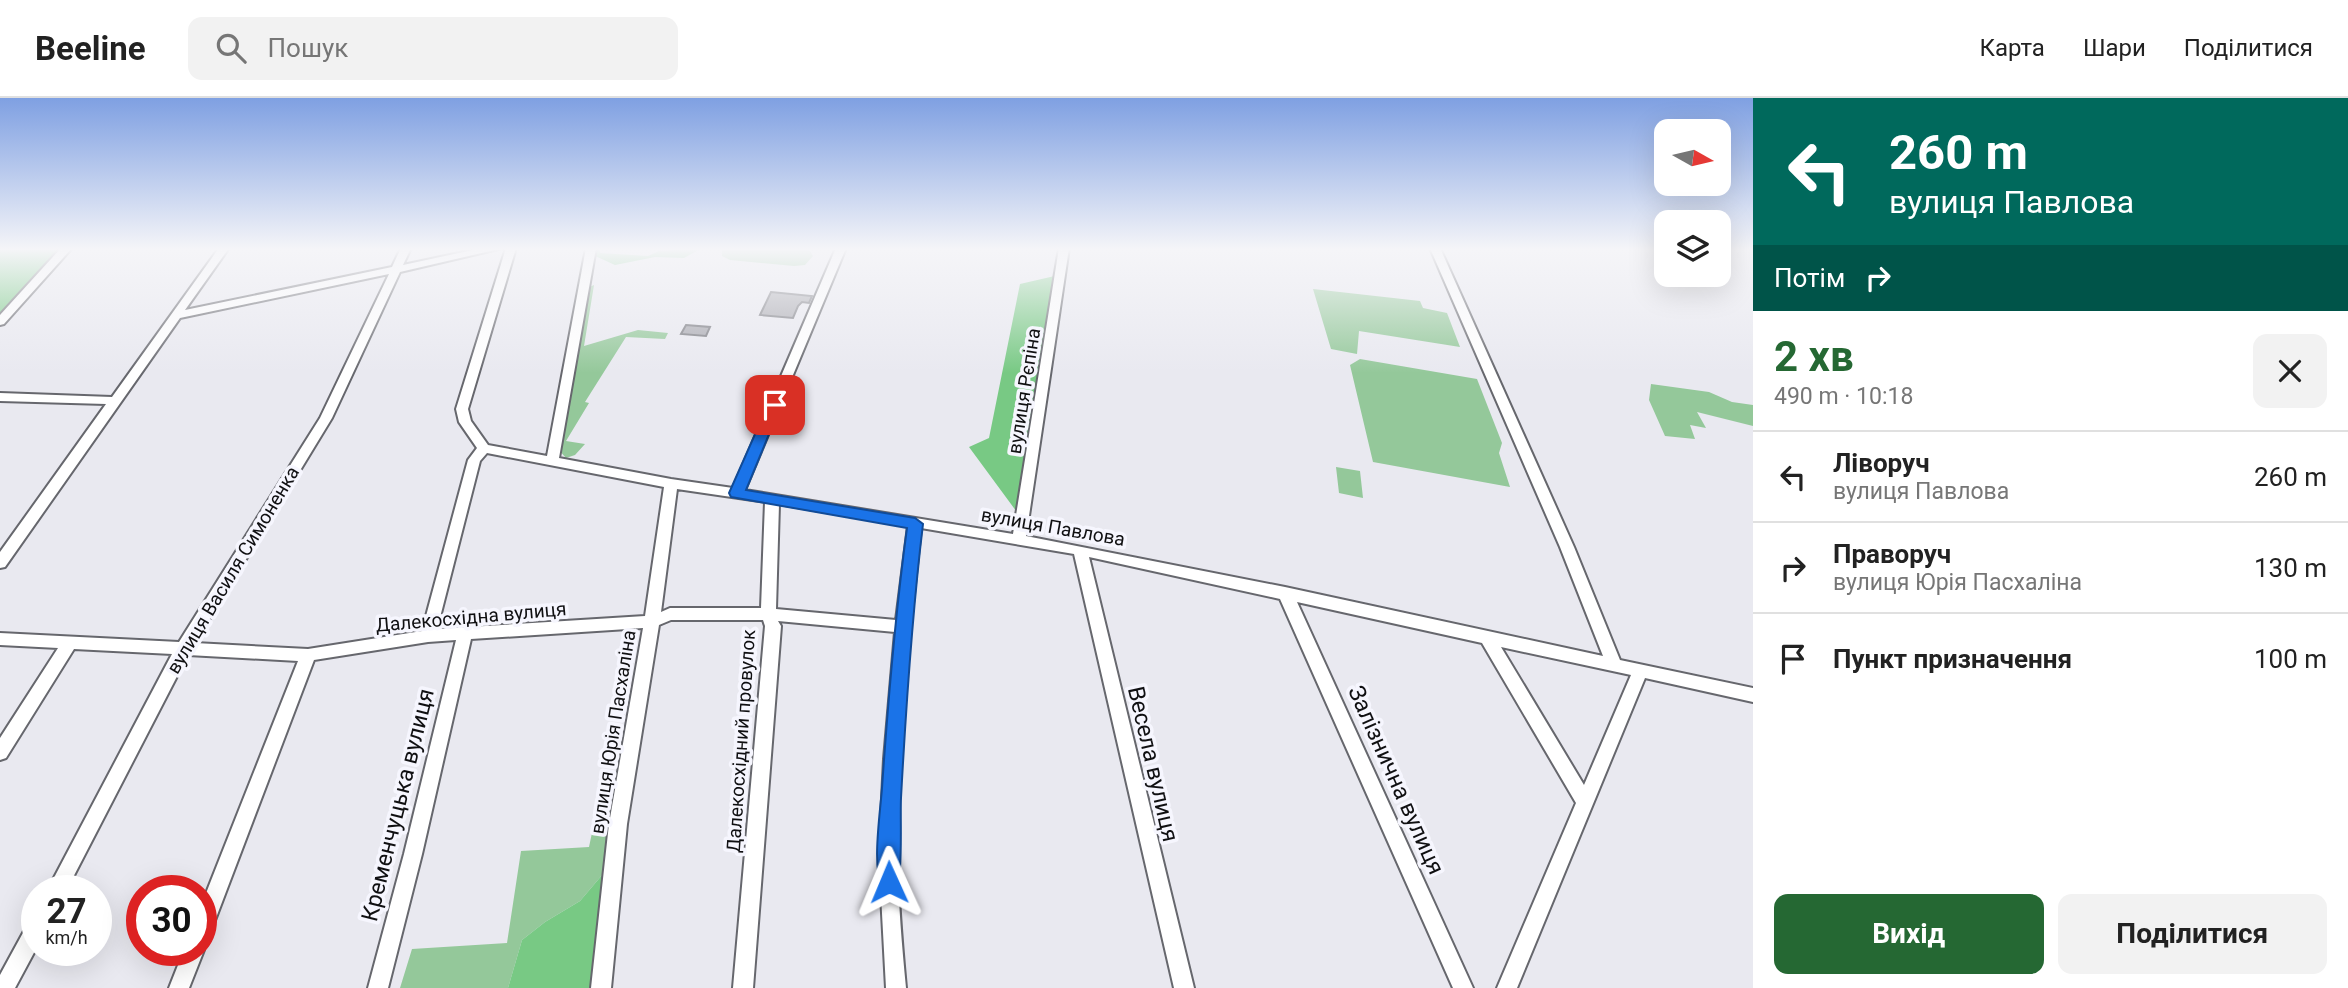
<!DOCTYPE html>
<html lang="uk">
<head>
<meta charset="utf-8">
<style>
  body { margin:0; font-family:Roboto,sans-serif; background:#f2f2f2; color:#222; height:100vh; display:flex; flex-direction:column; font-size:26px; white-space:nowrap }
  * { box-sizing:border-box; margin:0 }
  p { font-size:23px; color:#767676 }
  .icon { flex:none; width:38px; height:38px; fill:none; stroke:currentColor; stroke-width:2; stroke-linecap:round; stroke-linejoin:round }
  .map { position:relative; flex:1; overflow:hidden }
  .panel { display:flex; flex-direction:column; background:#fff; width:595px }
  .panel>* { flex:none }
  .hud { background:#00695c; color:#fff; overflow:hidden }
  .needle { width:46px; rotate:98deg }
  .fabs { position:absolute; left:1654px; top:21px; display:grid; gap:14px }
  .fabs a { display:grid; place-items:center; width:77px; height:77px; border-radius:14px; background:#fff; box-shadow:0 7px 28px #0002; font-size:35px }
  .speed { position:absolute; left:21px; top:777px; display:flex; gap:14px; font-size:35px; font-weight:700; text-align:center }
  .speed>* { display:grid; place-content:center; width:91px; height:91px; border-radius:50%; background:#fff; box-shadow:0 7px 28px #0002; line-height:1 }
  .speed small { font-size:18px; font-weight:400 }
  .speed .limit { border:10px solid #d22; background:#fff; color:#111 }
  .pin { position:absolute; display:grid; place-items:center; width:60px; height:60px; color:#fff; margin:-30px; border-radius:14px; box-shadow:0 4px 10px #0006 }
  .me { position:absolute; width:77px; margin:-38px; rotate:359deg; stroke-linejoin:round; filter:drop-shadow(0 0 5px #0008) }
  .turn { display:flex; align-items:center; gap:24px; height:147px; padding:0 21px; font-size:32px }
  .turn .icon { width:91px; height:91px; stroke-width:2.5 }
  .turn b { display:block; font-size:49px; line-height:60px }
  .then { display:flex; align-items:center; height:66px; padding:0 21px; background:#0003; gap:14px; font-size:26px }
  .round { display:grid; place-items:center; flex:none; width:74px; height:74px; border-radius:14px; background:#f2f2f2 }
  .summary { display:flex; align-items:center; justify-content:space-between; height:119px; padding:0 21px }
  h1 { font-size:42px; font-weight:700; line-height:52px; color:#256833 }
  .cta { display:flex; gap:14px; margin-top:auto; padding:14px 21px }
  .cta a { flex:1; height:80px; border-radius:14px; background:#256833; color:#fff; font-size:28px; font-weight:700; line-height:80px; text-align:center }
  .cta a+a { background:#f2f2f2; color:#222 }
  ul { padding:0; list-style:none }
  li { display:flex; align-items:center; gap:21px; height:91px; padding:0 21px; border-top:2px solid #e0e0e0 }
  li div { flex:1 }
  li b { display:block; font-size:26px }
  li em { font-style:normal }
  header { display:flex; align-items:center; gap:42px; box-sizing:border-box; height:98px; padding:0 35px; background:#fff; border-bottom:2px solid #e0e0e0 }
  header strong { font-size:33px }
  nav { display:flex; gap:38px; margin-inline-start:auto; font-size:24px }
  .search { width:490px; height:63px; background:#f2f2f2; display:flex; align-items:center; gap:18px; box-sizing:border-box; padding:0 24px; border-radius:14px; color:#767676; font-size:26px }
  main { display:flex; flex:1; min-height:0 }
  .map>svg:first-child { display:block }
  .green { fill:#94c89a }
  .forest { fill:#78c984 }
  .building { fill:#aaaab1; stroke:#7b7c82; stroke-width:2 }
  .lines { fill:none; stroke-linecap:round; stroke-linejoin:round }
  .minor-casing { stroke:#66676d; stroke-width:4 }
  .minor { fill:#fff; fill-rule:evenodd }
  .route { fill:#1a73e8; stroke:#114b97; stroke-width:2 }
  .labels { text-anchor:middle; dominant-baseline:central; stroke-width:7; stroke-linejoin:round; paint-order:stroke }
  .street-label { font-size:19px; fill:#101012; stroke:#f6f6fe }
  .near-street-label { font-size:23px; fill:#101012; stroke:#f6f6fe }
</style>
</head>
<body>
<header>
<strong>Beeline</strong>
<div class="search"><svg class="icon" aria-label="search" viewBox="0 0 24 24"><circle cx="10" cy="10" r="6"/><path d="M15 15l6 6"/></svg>Пошук</div>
<nav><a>Карта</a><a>Шари</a><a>Поділитися</a></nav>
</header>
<main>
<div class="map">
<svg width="1753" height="890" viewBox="0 0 1753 890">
  <rect width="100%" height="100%" fill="#e9e9f0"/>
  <path class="green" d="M722,150H803L810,153L813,158L805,167L794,168L730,162L722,158Z
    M594,187L584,248L638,232L668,235L665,241L626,239L585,304L589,305L566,343L585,346L575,357L566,360L558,351L587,190Z
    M1313,191L1420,203L1423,210L1447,215L1460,249L1359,233L1357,256L1331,251Z
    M1360,261L1477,281L1502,345L1499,355L1510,389L1373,364L1350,267Z
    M1651,286L1709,294L1732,304L1753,307V328L1697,314L1706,330L1690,327L1695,341L1665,338L1649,302Z
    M1336,369L1360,373L1363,400L1339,395Z
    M605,673H612L609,709L618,726L614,763L580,803L545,824L522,842L508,890H400L412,851L507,845L521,753L589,749Z"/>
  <path class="forest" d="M0,150H61L0,215Z
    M594,150H600V155L648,158L659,153L702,150L684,160L655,159L615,167L593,157Z
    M1059,177L1022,421L969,349L989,340L1020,186Z
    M614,763L601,890H508L522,842L545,824L580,803Z"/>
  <path class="building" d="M771,194L812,198L809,205L802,204L798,208L793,220L760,217Z
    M686,227L710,229L706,238L681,236Z"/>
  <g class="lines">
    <g class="minor-casing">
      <path id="minor" d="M61,150H72L4,226L0,227V217Z
        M219,150H229L185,212L392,169L401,150H411L403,167L482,150H503L400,174L332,320L195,545L308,551L422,533L468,362L477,350L459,324L456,311L506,150H516L468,311L471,323L488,347L547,358L586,150H596L559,360L671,381L733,390L836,150H846L745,392L1013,436L1059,150H1069L1026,438L1285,489L1603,558L1560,449L1430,150H1440L1574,449L1620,562L1753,590V604L1645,580L1517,890H1497L1576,705L1482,545L1297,504L1473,890H1453L1280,501L1089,459L1194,890H1174L1074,456L921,430C909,540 897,651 898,762C898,805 902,847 906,890H886L879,759L884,661L895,534L778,523L781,528L753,890H733L765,528L763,522H671L659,527L627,726L611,890H591L609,726L643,530L471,541L422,756L388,890H368L404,756L456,542L428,544L314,562L211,833L208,840L201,843V808L298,563L188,557L66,793H47L172,556L74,551L6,660L0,662V640L58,550L0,547V535L179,544L320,320L389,176L180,220L5,469L0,470V454L106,306L0,303V295L112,299ZM487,355L664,389L645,518L437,531L480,363ZM677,391L765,404L761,510H670L661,514ZM779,406L908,428L896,522L776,511ZM1501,549L1631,577L1584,687Z
        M37,819V849L15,890H0V877L30,822Z
        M201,846L204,852L189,890H169L184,852H201Z"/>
    </g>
    <use href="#minor" class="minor"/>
  </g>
  <linearGradient id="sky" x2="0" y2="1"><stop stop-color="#7fa0e2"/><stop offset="0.55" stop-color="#f5f5f8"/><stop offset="1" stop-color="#f5f5f8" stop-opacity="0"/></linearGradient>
  <rect width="1753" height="275" fill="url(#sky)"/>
  <path class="route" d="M775,303L781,307L746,392L915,420L923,426C912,517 906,608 901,700C900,720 903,776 897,791L889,794L882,791C872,767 880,717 882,690C888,603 895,517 907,430L731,399L729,395L768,307Z"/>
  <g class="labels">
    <g class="street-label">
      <text transform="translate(1024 293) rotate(-81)">вулиця Рєпіна</text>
      <text transform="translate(1053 429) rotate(10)">вулиця Павлова</text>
      <text transform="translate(233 472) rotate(-59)">вулиця Василя Симоненка</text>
      <text transform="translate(471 519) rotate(-5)">Далекосхідна вулиця</text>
      <text transform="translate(613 634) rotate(-81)">вулиця Юрія Пасхаліна</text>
      <text transform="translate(741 643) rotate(-86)">Далекосхідний провулок</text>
    </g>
    <g class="near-street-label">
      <text transform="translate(1153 666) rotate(77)">Весела вулиця</text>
      <text transform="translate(1396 682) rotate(66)">Залізнична вулиця</text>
      <text transform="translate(398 707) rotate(-76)">Кременчуцька вулиця</text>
    </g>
  </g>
</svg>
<div class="fabs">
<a><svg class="needle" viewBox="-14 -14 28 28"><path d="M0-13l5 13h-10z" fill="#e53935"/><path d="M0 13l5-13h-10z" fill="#767676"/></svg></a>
<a><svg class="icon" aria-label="layers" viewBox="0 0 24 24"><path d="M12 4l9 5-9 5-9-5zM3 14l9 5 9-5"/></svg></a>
</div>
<div class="speed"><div>27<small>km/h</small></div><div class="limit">30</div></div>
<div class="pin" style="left:775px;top:307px;background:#d93025"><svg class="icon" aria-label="arrive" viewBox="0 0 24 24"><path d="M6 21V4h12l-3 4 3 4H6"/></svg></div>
<svg class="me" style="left:889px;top:784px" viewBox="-20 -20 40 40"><path d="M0-17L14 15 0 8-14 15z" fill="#1a73e8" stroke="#fff" stroke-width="4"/></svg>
</div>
<section class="panel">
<div class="hud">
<div class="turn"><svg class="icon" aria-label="left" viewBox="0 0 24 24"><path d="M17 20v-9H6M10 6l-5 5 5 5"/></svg><div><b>260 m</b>вулиця Павлова</div></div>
<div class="then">Потім<svg class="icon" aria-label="right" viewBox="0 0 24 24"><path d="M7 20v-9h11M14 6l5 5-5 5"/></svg></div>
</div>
<div class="summary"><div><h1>2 хв</h1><p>490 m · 10:18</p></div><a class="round"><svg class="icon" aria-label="close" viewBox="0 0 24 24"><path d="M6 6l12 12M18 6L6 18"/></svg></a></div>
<ul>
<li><svg class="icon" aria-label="left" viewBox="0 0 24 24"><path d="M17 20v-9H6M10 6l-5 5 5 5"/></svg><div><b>Ліворуч</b><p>вулиця Павлова</p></div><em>260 m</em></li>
<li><svg class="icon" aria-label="right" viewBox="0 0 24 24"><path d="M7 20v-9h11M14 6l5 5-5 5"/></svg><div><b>Праворуч</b><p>вулиця Юрія Пасхаліна</p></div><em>130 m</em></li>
<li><svg class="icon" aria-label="arrive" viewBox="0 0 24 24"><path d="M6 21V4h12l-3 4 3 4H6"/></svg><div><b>Пункт призначення</b></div><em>100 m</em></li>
</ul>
<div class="cta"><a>Вихід</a><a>Поділитися</a></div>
</section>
</main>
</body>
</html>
